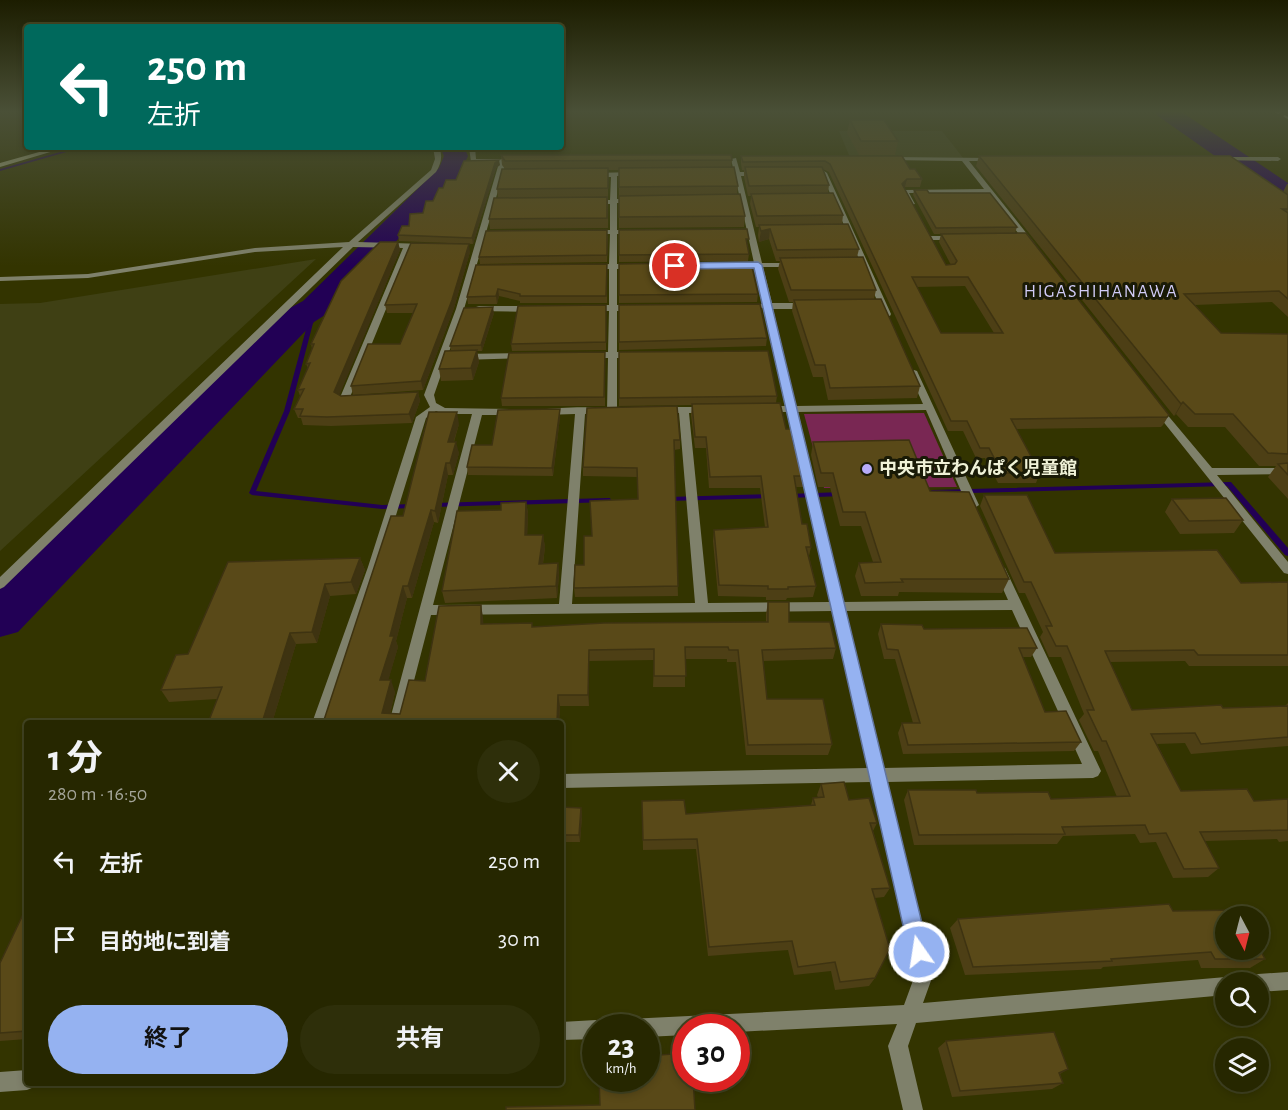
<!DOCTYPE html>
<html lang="ja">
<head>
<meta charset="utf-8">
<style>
  body { margin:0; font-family:"Alegreya Sans","Noto Sans JP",sans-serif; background:#2e2f0a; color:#f1f3f6; height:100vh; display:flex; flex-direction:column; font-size:22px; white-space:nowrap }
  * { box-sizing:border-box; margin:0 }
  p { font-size:20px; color:#a4a599 }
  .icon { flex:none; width:33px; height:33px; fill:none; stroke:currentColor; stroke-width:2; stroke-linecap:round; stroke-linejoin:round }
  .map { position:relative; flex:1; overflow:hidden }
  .details { position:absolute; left:24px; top:720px; width:540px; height:366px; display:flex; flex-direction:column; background:#262700; border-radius:6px; box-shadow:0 3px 9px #0003,0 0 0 2px #424422 }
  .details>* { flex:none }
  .banner { position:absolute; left:24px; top:24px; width:540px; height:126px; border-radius:6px; box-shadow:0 3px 9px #0003,0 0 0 2px #424422; background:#00695c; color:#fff; overflow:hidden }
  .needle { width:39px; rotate:173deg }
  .fabs { position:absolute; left:1215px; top:906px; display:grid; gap:12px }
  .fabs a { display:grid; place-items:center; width:54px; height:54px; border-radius:50%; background:#262700; box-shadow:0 3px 9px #0003,0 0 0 2px #424422; font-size:30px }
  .speed { position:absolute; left:582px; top:1014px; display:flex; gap:12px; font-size:30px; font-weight:700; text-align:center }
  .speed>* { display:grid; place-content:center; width:78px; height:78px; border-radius:50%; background:#262700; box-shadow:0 3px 9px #0003,0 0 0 2px #424422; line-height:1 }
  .speed small { font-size:15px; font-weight:400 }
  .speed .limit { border:9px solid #d22; background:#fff; color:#111 }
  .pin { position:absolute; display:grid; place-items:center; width:51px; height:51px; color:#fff; margin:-26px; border:3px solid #fff; border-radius:50%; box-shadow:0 2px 6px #0007 }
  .me { position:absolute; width:66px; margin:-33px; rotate:347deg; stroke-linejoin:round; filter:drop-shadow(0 0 4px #0008) }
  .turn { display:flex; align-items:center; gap:21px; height:126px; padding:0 24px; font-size:27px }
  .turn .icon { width:78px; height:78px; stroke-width:2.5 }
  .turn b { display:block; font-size:42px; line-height:51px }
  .round { display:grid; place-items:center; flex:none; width:63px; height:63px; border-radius:32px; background:#2e2f0a }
  .head { display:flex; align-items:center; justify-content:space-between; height:102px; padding:0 24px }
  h1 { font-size:36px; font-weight:700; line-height:45px }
  .cta { display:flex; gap:12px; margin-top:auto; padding:12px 24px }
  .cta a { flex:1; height:69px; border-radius:36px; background:#95b2f1; color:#111; font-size:24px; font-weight:700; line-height:69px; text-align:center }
  .cta a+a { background:#2e2f0a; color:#f1f3f6 }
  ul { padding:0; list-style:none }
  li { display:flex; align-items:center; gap:18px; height:78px; padding:0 24px }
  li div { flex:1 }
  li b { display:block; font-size:22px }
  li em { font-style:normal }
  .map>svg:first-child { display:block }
  .built { fill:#3f4014 }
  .green { fill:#792753 }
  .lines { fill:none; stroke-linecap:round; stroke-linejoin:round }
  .stream { fill:#205; fill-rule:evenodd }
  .river { fill:#205; fill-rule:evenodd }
  .street { fill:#7f816b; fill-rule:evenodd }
  .secondary { fill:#abae8c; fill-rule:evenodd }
  .rail { stroke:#d7d9bc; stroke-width:2; stroke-dasharray:5 5; stroke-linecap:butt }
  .wall { fill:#4d3f15; fill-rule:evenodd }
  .shaded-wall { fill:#3e3311 }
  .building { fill:#594918; stroke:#3e3311; stroke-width:1.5; fill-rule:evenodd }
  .route { fill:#95b2f1; stroke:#61749d; stroke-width:1.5 }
  .poi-dot { fill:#b7abf8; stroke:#191a06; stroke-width:2 }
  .labels { text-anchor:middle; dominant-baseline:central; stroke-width:6; stroke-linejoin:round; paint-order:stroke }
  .far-quarter-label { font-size:18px; letter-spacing:1.5px; fill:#d2ccf8; stroke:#191a06 }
  .poi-label { font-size:18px; font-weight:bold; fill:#f0f2d8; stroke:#191a06; text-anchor:start }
</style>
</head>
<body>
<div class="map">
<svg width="1288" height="1110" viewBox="0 0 1288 1110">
  <rect width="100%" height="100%" fill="#333400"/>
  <path class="built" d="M839,131H942L964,159L851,160Z
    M316,259L0,551V304L40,303Z"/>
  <path class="green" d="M924,413L957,487L824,488L804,414Z"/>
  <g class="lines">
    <path class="stream" d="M78,147H84L0,171V169Z
      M312,307L317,308L290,411L256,491L382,505L413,504H415L417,506L415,508L382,509L252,495L249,493L284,411Z
      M1229,482H1231L1288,548V556L1285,555L1227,486L932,494L929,492L932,490Z
      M842,492H844L845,494L844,496L788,498L785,496L788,494Z
      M770,494L773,496L772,498L668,501L665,499L668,497Z
      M608,498H610L611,500L610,502L434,507L430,505L434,503Z"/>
    <path class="river" d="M1155,111H1180L1288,183V203L1279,201L1158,116Z
      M440,147H464L468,156L459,176L325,315L314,322L18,632L0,637V587L290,308L303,301L439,168L444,156Z"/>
    <path class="street" d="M433,147H439C443,156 441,164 436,172L358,242L426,244L430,246L426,248H411L350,397H359V401L344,403L339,400L403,248L353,247L4,587L0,589V577L343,247L255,252L88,278L0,281V277L88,274L255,248L349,242L431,170L435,159Z
      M469,147H475L476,159H518L521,161L506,163L464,309L434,395L436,403L445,408L514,409L519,412L514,415H482L433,605L559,604L575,414L543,415L538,412L543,409C557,409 596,404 606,411L601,414H585L572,604L695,603L679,413L660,412L658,410L663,407H706L711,410L706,413H689L708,603L831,602L788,412H765L760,409L765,406H787L765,309L757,306L763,303L755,267L748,265L754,263L735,176H719L716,174L719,172H734L731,159L736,158L740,172H759L762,174L759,176H741L762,263H794L798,265L794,267H763L772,303H807L811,306L807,309H773L796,406L923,404L909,373L914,370L917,371L979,505L973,509L967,505L926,410L798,412L843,602L1008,600L995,571L1001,567L1005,568L1101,771L1098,776L1093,778L887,782L933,975L923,1003L1226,977L1232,980L1234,982H1226V995L916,1023L908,1046L923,1110H903L888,1046L897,1024L736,1032V1028H686V1035L646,1037V1028H620L622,1021L629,1019L904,1005L915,975L871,782L561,788V774L868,768L833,611L431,615L403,723H389L472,414H443L436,411L426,418L380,567L326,723H312L368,567L416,417L430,407L424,395L456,309L499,163L471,162ZM1012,610L1082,764L883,768L846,611Z
      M889,157L994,158L992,161H969L1035,244L1028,246L987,193H909L915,204L910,205L903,190L984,189L962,161L887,160Z
      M1219,157H1278L1281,159L1278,161L1217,160Z
      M824,171L827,173L891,314L890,316L883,314L822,175L818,173Z
      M636,172L638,173V175L617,176V199H634L637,201L634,203H617V230H635L639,232L635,234H617V264H635L639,266L635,268L617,269V305H633L637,308L633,311H617V352H633L638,355L633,358H617V411L612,414L607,411L608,358H590L585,355L590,352H608L609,311H590L586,308L590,305H609V269H593L589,267L593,265L609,264L610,234H593L589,232L593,230H610V204H591L588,202L591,200H610L611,177H593L590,175L593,173Z
      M927,236H956L960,238L956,240H930L926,238Z
      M479,306H534L538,309L534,312L476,311V307Z
      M522,353L527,356L525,358L461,360L456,357L461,354Z
      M1157,405L1160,406L1212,468H1288V474L1217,475L1288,562V574L1284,573L1154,410V406Z
      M1288,972V990L1258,992V982H1249L1252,977L1258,974Z
      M596,1020L603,1022L605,1028H596V1039L561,1040V1022Z
      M27,1070V1083H36L34,1087L27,1090L0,1092V1072Z"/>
    <path class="secondary" d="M57,147H67L0,167V163Z"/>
    <path class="rail" d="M1275,111L1288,118"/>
  </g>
  <path class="wall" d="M850,120L898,141L895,155H859L847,133Z
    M501,155L732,160L731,167L738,186L737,194L745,216L744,227L619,228V170H608V228L490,229L489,219L498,198L497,189L505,169L502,165Z
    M741,156H902L910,169L922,179L920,187H905L904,188L946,265H951L939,242L941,234H934L913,195L914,190L929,193L1017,227L1015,233L1169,415L1163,425L1161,427L1016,429L1040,473L1036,483H998L985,458H976L963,431H948L829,172L823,169L829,185L828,193L843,215L842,224L859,249L857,257L876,290L874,299L920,386L917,398L828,400L823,377H813L792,311L793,302H789L778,269L780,261H776L769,239L759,242L758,235L759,227H756L750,204L751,196H748L744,177V170H742L741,164ZM965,286L994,333H941L917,287Z
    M979,156L1283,192L1287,184H1288V317L1272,302L1195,305L1221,333L1288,334V499L1268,477L1276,466H1259L1225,427H1188L1176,414L1174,416L976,166Z
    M500,165L496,168L473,244L399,241L398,235L423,213L443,188L456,180Z
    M619,230L748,245H747L749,254L748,261L619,262Z
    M608,236L607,262L480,264L479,257Z
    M398,242L400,250L339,395L341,396L418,392L420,401L412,423L331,426L303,425L301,418H298L294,409L300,396L298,390L308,368L306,364L312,349L311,344Z
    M470,252L454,308L423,390L353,395L351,386L400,344L414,313H387L385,305Z
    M607,264V303H520V301L499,296L497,304H468L467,297Z
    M619,264L758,294L757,302L619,303Z
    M606,305V350L512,351L511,344Z
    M619,305L767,338L766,346L619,350Z
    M494,313L482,351H477L479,362L473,380L441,381L439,369L451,350L450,346Z
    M605,352V406H502L501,398Z
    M619,352L777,396L776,403L786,429L794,445L805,476L803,487H795L802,524L811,547L809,556L816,586L813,597L787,598L786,600H766V597L718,596L713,541L714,530L765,527L760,488H709L706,448H695L691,415L692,405L619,406Z
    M587,408L680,440V449L674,450L678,596L575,597L574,588L584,565L592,536L638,499L637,477L583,476V467Z
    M560,417L553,476L468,475L467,467L492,445Z
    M459,424L454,442L459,453L453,475H448L438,523L434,522L412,598H407L396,641L398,647L388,680L395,692L390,714H400L425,681L483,617V624L533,627L766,622V614L768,602L789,622L836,648L833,659L763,661L767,699L832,744L828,755H746L736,662H727V659H685V687H653L654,660L589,661V706H560L559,723H323L403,516Z
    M813,442L930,491L1009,579L1002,593L899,592L898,596H861L855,576L859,563L873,562L861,526H840L830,487H818L811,455Z
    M984,495L1055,553L1241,583L1288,582V666H1189L1185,661L1110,662L1132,710L1223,708L1285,706L1288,703V746L1191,754L1185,743L1157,744L1181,791L1254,801L1288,799V841L1279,842L1277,839L1205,841L1219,868L1208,877L1173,878L1156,842L1140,843L1135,834L1063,836L1057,844L914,845L904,800L908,790L977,793L1051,799L1117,797L1098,751H1094L1079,720L1084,714L1061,657H1049L1040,637L1043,632L1025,593H1019L980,506Z
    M1172,499L1243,520L1234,533L1180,534L1165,512Z
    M526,502L528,513L527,535H543L545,547L543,564L558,563L559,575L557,598L445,603L442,591L501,510Z
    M360,558L365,570L356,594L330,596L317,643L296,644L272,723H208L217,699L169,702L161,690L188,654Z
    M881,624L924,629L1037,648L1031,657H1023L1045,712L1081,742L1074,751L903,754L898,733L902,723H913L895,659H884L878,634Z
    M821,784L849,800L877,823L873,831L890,888L884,897L875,898V978L869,986L835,990L831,971L794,975L788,950L708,956L696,849L643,850L642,801L686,814L811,805L813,798H818L817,795Z
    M561,807L581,808L582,816L580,842H561Z
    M27,906V1039L0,1041V963Z
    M1173,911L1265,959L1250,968H1201L1198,960L1103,967L1101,969L965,975L950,928L958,919Z
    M946,1041L1068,1069L1060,1074L1063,1083L1052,1089L952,1097L938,1048Z"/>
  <path class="shaded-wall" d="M499,160L500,165L496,168L473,244L472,238L495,163Z
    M907,179L905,187L900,192L902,184Z
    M770,229L769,239L759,242L761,231Z
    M398,242L400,250L337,401L334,392Z
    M469,244L470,252L454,308L423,390L421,381Z
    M498,289L499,296L497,304L496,296Z
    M493,307L494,313L482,351L481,345Z
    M477,350L479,362L473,380L471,368Z
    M418,392L420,401L412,423L409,414Z
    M1183,402L1176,414L1174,416L1181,404Z
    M560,409V417L553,476L552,468Z
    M457,412L459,424L450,453L448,442Z
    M456,442L459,453L453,475L450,463Z
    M446,463L448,475L438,523L435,511Z
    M526,502L528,513L527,547L525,535Z
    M431,510L434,522L412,598L408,586Z
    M543,535L545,547L541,576L539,564Z
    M360,558L365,570L356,594L351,582Z
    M558,563L559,575L557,598L556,586Z
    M325,584L330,596L317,643L312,632Z
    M403,586L407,598L396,641L398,647L385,692L380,680L390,636Z
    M481,605L483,617L484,635L481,624Z
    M290,633L296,644L272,723H262Z
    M589,650V706L588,695Z
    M391,680L395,692L388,723L382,713Z
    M558,695L560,706L559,723H557Z
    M581,808L582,816L580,842L579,835Z"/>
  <path class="building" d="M850,120H884L898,141H861Z
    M501,155H731L732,160L505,161Z
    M741,156H902L910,169H915L922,179H907L902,184L946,265L955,264L957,261L941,234L1026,233L1169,415L1167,417L1011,419L1040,473H1002L989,448H980L967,421H951L830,164L825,161L743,162ZM912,277H968L1003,333H941Z
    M979,156H1230L1288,195V209H1282L1288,213V299L1279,291L1184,294L1221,333L1288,334V454L1268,453L1233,414H1195L1183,402L1181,404Z
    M499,160L495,163L472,238L398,235L402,226H409L410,214L423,213L426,201H433L439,188H443L446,180H456L464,161Z
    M734,167L738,186L619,187V168Z
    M745,167H822L829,185L749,186Z
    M608,168V188L497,189L502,169Z
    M914,190H927L929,193H990L1017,227L936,228Z
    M833,193L843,215L757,216L751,194Z
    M740,194L745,216L619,217V196Z
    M607,197V218L489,219L494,198Z
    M848,224L859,249L777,250L770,229L761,231L759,225Z
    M747,229L749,239H746L749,254L619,255V230Z
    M607,230V255L479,257L486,231Z
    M380,242H398L334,392L341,396L418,392L409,414L327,417L300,416L303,409H294L304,389L298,390L310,363L306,364L314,344H311L341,281Z
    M411,243L469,244L452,300L421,381L351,386L368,344H400L417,304L385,305Z
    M863,257L876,290H791L780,258Z
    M751,262L758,294L619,295V264Z
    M607,264L606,296H520V294L498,289L496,296L467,297L476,265Z
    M881,299L920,386L830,388L825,365H815L794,300Z
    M760,304L767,338L619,342V305Z
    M606,305V342L511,344L518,306Z
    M493,307L481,345L450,346L464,308Z
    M477,350L471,368L439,369L445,351Z
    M768,351L777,396L619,398V352Z
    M605,352L604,397L501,398L509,353Z
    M780,403L786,429H791L794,445H798L805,476H794L802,524H807L811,547H806L816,586L788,587V589H768V586L719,585L714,530L768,527L761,476L710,477L706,437H695L692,404Z
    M677,406L680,440H674L678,586L574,588L575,565H584V536H592L590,501L638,499L637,468L583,467L587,408Z
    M560,409L552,468L467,467L472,445H492L498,410Z
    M429,412H457L448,442H456L450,463H446L435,511L431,510L408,586H403L390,636H394L380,680H391L382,713L400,714L409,680L425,681L439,606L481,605V624L532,623V627L604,623L768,622V602H789V622H830L836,648L762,650L767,699H823L832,744L748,745L738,650H729L728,647H685L686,676H654V649L589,650L588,695H558L557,723H323L391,516H403Z
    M909,440L930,491L969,492L1009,579H901L903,582L865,583L859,563L881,562L865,512H843L833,473H821L813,442Z
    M1288,463V475L1278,464Z
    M984,495H1027L1055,553L1217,550L1241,583L1288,582V655H1198L1194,650L1105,651L1132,710L1221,705L1223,708L1288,706V737L1201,744L1195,733L1151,734L1181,791L1247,789L1254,801L1288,799V830L1200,832L1219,868L1184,869L1166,833L1149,834L1145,825L1062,827L1065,834L919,835L908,790H976L977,793L1048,792L1051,799L1130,796L1106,741H1102L1087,710H1094L1067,646H1056L1046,626H1052L1031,582H1024Z
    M1226,498L1243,520L1189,521L1172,499Z
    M526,502L525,535H543L539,564L558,563L556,586L442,591L457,511L501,510V503Z
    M360,558L351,582L325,584L312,632L290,633L262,723H208L222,687L161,690L176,655L188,654L228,562Z
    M881,624L922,625L924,629L1027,628L1037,648H1019L1045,712L1066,711L1081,742L908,745L902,723H920L898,650L887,649Z
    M844,782L849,800L869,798L877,823H870L890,888L872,889L890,949L875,978L840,982L835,962L798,967L792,941L709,947L697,839L643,840L642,801L684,800L686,814L815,805L813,798L824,797L821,784Z
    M561,807L581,808L579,835H561Z
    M1169,904L1173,911L1240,910L1243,916H1226V950H1258V946L1265,959H1215L1211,952L1111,959L1112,961L973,967L958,919Z
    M27,906V1031L0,1033V963Z
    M1054,1032L1068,1069L1059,1073L1063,1083L960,1091L946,1041Z
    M686,1053V1078H693L695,1110H506V1107L600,1105L599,1078H646V1056Z"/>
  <linearGradient id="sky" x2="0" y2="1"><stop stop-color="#1c1d00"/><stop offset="0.42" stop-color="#4a5037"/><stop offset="1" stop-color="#4a5037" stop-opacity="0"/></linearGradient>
  <rect width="1288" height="266" fill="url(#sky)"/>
  <path class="route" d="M758,262L762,265L929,952L926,959L919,962L912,959L909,952L754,268L675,269L671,266L675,263Z"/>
  <circle class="poi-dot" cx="867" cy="469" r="6"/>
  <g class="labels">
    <g class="far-quarter-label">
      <text x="1101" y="292">HIGASHIHANAWA</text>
    </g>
    <g class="poi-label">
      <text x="879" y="469">中央市立わんぱく児童館</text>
    </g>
  </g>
</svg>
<div class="fabs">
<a><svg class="needle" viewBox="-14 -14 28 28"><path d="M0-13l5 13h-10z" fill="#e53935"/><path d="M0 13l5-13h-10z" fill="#a4a599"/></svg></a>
<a><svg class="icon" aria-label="search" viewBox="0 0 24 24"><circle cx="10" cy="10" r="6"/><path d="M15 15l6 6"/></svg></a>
<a><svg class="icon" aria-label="layers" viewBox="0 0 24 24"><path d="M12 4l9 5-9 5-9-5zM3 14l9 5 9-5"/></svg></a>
</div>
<div class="speed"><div>23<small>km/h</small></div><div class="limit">30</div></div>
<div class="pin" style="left:675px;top:266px;background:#d93025"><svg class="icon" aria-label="arrive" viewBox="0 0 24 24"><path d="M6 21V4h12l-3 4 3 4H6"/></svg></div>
<svg class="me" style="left:919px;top:952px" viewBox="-20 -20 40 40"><circle r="17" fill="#95b2f1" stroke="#fff" stroke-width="3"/><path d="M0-11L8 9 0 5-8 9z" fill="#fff"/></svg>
<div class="banner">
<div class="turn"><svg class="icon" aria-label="left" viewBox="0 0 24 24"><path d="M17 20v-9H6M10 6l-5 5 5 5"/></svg><div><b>250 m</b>左折</div></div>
</div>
<section class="details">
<div class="head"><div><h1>1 分</h1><p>280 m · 16:50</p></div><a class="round"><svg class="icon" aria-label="close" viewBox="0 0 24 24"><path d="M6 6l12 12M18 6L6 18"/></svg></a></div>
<ul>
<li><svg class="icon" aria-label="left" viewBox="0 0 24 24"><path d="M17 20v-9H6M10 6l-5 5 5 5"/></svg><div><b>左折</b></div><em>250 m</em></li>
<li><svg class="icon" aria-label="arrive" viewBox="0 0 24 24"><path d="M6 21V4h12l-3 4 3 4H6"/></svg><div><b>目的地に到着</b></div><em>30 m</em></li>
</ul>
<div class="cta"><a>終了</a><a>共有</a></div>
</section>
</div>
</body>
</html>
